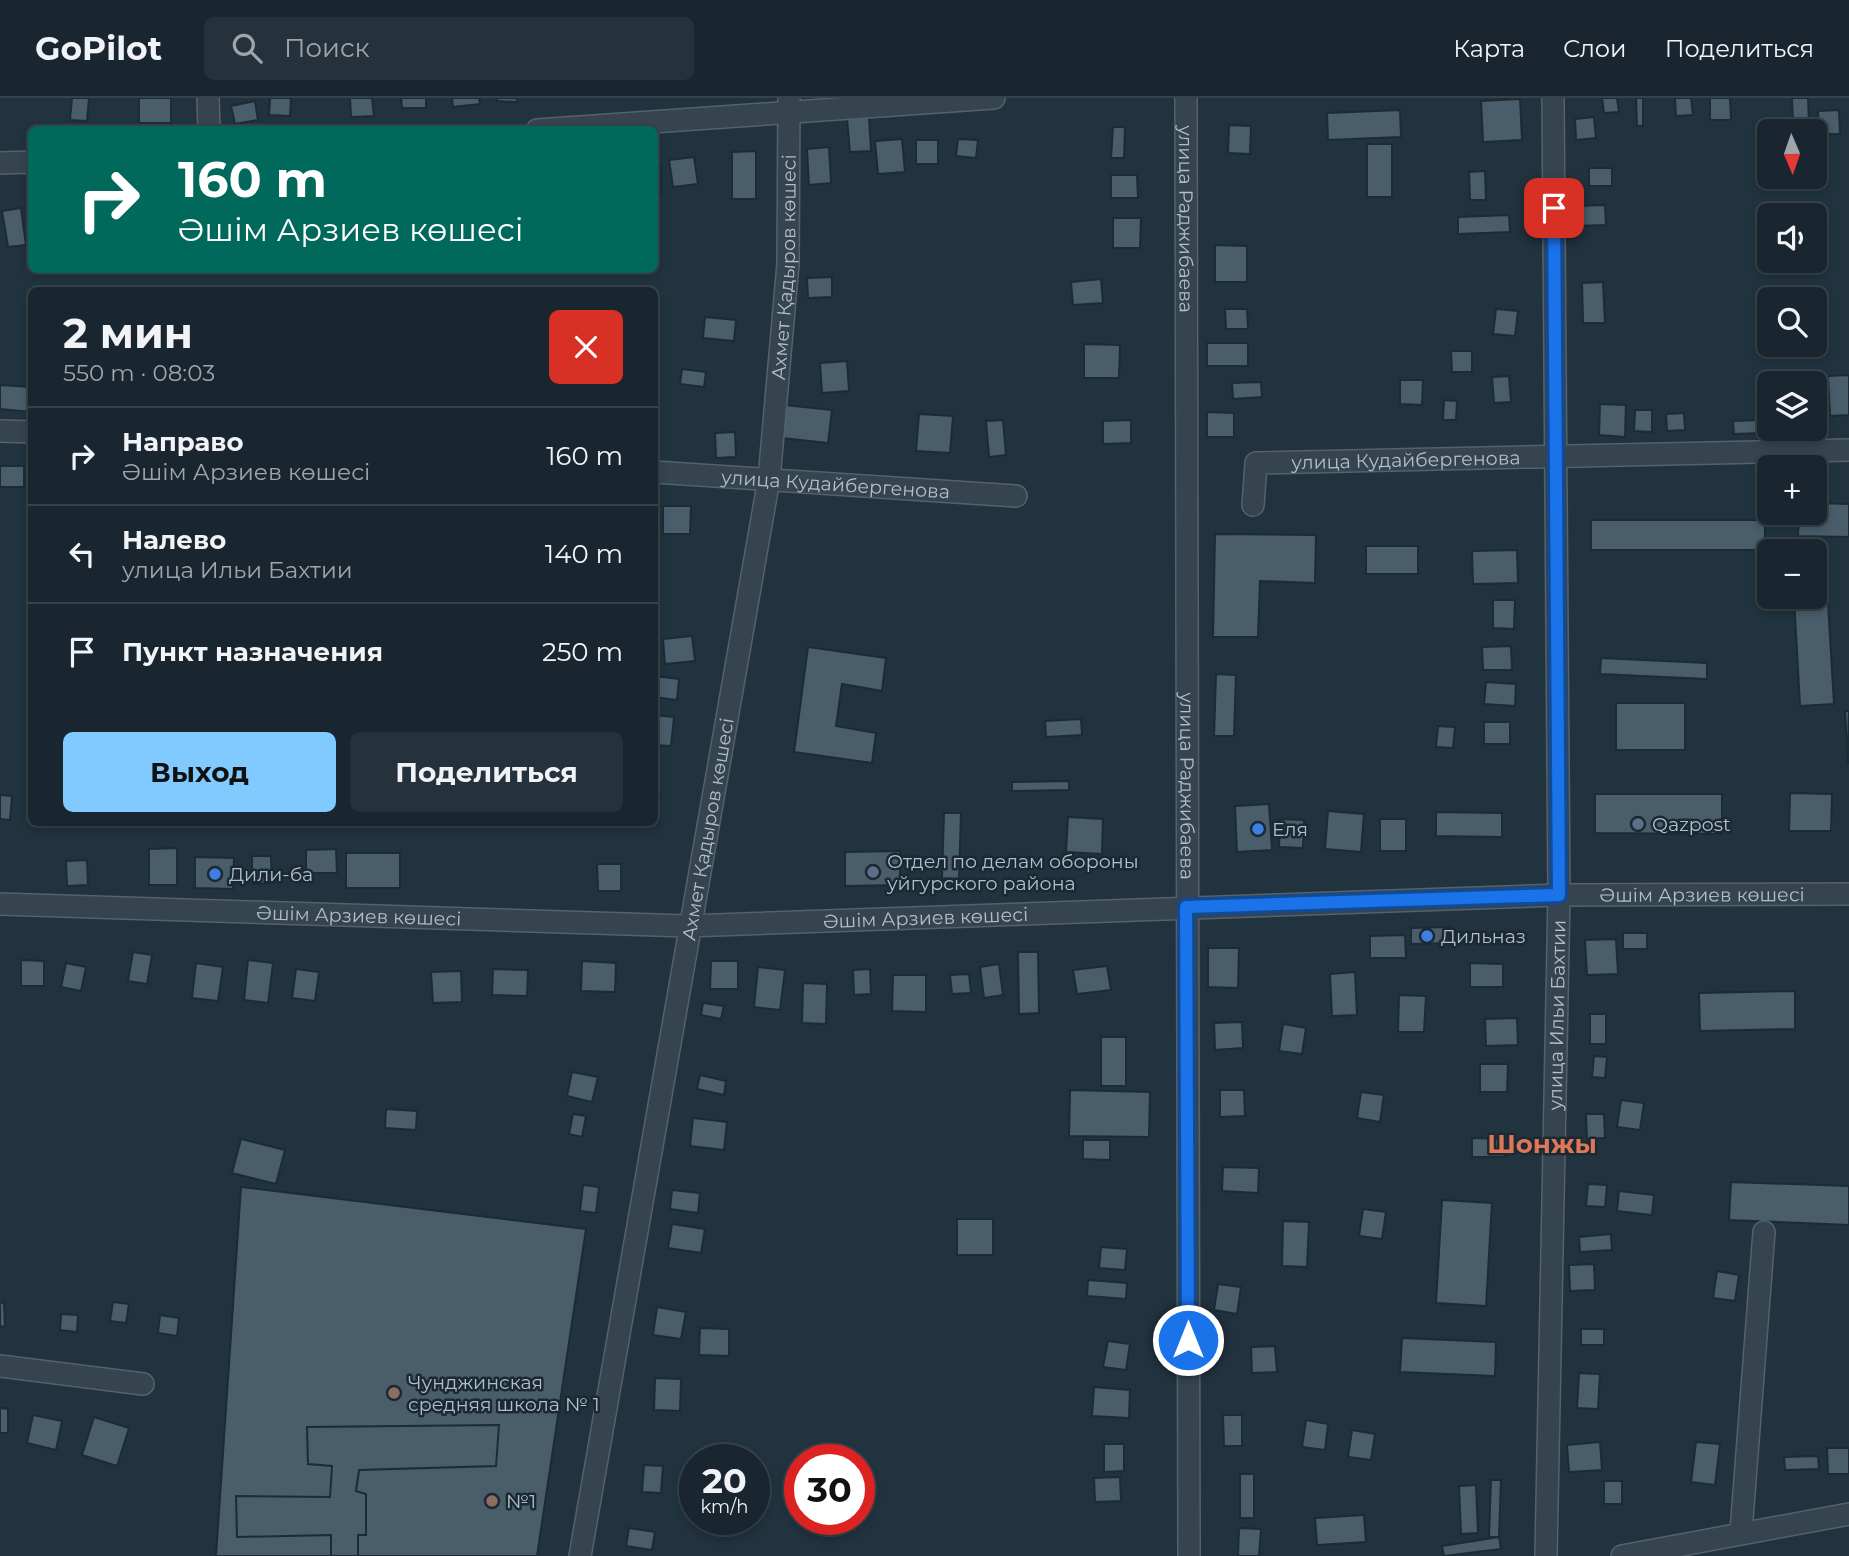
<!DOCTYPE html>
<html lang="ru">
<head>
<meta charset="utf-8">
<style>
  body { margin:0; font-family:Montserrat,sans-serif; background:#26323b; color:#f1f3f6; height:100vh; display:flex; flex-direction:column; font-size:26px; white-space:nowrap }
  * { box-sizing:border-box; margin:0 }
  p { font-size:23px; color:#9fa5aa }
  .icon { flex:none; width:38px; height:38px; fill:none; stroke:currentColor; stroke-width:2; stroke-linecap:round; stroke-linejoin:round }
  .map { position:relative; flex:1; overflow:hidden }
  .details { position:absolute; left:28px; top:189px; width:630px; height:539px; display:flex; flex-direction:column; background:#19262f; border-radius:10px; box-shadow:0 4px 10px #0003,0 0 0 2px #37434b }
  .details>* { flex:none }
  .banner { position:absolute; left:28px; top:28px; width:630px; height:147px; border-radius:10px; box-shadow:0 4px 10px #0003,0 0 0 2px #37434b; background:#00695c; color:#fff; overflow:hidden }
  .needle { width:46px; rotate:178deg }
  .buttons { position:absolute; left:1757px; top:21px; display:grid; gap:14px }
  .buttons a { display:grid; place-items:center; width:70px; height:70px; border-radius:10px; background:#19262f; box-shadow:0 4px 10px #0003,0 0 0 2px #37434b; font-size:35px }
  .speed { position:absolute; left:679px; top:1346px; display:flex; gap:14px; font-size:35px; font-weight:700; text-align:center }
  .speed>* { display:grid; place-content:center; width:91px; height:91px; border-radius:50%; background:#19262f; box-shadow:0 4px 10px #0003,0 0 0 2px #37434b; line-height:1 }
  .speed small { font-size:18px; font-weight:400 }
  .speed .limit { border:10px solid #d22; background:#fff; color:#111 }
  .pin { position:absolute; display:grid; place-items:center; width:60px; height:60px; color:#fff; margin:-30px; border-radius:14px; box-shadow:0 4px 10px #0006 }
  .me { position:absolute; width:77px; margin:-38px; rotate:0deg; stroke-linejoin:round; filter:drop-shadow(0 0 5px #0008) }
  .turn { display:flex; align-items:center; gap:24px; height:147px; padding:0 35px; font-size:32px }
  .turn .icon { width:91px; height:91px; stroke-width:2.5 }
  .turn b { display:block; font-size:49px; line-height:60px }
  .round { display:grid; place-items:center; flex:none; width:74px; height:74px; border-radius:10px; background:#26323b }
  .overview { display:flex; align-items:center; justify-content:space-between; height:119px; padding:0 35px }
  h1 { font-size:42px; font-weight:700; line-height:52px }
  .cta { display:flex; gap:14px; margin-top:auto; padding:14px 35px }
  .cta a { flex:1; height:80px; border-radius:10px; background:#80caff; color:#111; font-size:28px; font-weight:700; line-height:80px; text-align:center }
  .cta a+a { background:#26323b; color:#f1f3f6 }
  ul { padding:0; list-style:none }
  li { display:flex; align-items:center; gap:21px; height:98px; padding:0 35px; border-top:2px solid #37434b }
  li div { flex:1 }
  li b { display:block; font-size:26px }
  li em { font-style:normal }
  header { display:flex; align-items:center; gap:42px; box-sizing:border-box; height:98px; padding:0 35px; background:#19262f; border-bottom:2px solid #37434b }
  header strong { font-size:33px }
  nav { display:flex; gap:38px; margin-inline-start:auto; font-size:24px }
  .search { width:490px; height:63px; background:#26323b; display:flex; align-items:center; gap:18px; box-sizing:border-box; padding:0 24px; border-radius:10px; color:#9fa5aa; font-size:26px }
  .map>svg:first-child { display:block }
  .building { fill:#495d6a; stroke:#1c2b35; stroke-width:2 }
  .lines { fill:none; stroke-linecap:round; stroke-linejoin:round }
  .minor-casing { stroke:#53626c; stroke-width:24 }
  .minor { stroke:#35444e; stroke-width:21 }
  .route-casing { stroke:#114b97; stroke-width:18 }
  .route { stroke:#1a73e8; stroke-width:12 }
  .service-dot { fill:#5c6f8a; stroke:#1a2933; stroke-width:2.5 }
  .shop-dot { fill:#3f7fe0; stroke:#1a2933; stroke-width:2.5 }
  .education-dot { fill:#8d6e63; stroke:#1a2933; stroke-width:2.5 }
  .labels { text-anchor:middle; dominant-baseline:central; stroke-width:5; stroke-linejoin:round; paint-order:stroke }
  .street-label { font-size:19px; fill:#b1bfca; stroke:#1a2933 }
  .poi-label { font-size:19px; fill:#b1bfca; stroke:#1a2933; text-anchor:start }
  .district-label { font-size:26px; font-weight:bold; fill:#de7757; stroke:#1a2933 }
</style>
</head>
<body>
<header>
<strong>GoPilot</strong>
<div class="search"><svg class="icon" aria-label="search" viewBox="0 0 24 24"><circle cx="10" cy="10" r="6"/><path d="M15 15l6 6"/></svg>Поиск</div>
<nav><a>Карта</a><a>Слои</a><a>Поделиться</a></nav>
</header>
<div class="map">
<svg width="1849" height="1458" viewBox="0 0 1849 1458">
  <rect width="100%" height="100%" fill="#21333f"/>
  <path class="building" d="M72,0H89L87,23L70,22Z
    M139,0H171V25H139Z
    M270,0H291L290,18L269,17Z
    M350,0H372L374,18L351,19Z
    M401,0H426V10H402Z
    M452,0H479L480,6L453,9Z
    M497,0H517V4L497,3Z
    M1602,0H1617L1619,14L1604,15Z
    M1636,0H1643V28H1637Z
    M1675,0H1691L1693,17L1676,18Z
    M1710,0H1730L1731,22H1710Z
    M1792,0H1808L1809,24L1793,25Z
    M1520,1L1522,42L1483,44L1481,3Z
    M255,3L258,22L235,26L231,8Z
    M1400,12L1401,39L1328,42L1327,15Z
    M1839,12L1840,36H1819L1818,13Z
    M869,19L871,53L850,54L847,21Z
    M1594,19L1596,40L1576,42L1575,21Z
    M1229,27L1251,28L1250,56L1228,55Z
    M1113,29H1125L1124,60H1111Z
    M902,41L905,74L878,76L875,43Z
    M958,41L978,42L976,60L956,58Z
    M916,42H938V66H916Z
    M1367,46H1392V99H1367Z
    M829,49L831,85L809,87L807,51Z
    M756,53V101H732V54Z
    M694,59L698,86L673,89L669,62Z
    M654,68H661V97H654Z
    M1589,70H1612V88H1589Z
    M1485,73L1486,102H1470L1469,74Z
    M1111,77H1137L1138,100H1111Z
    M1605,107L1606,127L1577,128L1576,108Z
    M21,110L26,147L8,149L2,113Z
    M1509,117L1510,134L1458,136V119Z
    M1113,120H1141L1140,150H1113Z
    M1215,147L1247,148V184H1215Z
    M832,179V199L808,200L807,180Z
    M1101,181L1103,205L1073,207L1071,184Z
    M1603,184L1605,225H1583L1582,185Z
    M1225,211H1247L1248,231H1226Z
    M1496,211L1518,213L1515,238L1493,236Z
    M705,219L736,222L734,243L703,240Z
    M1207,245H1248V268H1207Z
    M1084,246L1120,247L1119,280H1084Z
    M1451,253H1472V274H1452Z
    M847,263L849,293L822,295L820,265Z
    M682,271L706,274L704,289L680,286Z
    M1849,277V317L1830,318L1828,278Z
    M1509,278L1511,304L1494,305L1492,279Z
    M1400,282H1423L1422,307L1400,306Z
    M1261,284L1262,299L1233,301L1232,285Z
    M0,287L32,289V314L0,311Z
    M1444,302L1457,303L1456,322H1443Z
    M1600,306L1626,307L1625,339L1599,337Z
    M785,307L832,312L828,345L782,340Z
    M1635,312H1652V334L1634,333Z
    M1207,314L1234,315V339H1207Z
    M1684,315L1685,332L1667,333L1666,316Z
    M919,316L953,318L950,355L916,353Z
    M1003,322L1006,357L989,359L986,323Z
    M1131,322V345L1103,346V323Z
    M1760,322L1761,335L1734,336L1733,323Z
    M1780,331H1804V337L1780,338Z
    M735,334L736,359L716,360L715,335Z
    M0,368H24V389H0Z
    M1815,405L1849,406V439L1798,438L1799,415H1815Z
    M663,408H691L690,436H663Z
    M1591,422H1765V452H1591Z
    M1215,436L1316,437L1315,485L1260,483L1258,539H1213Z
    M1366,448H1418V476H1366Z
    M1517,452L1518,485L1473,486L1472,453Z
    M1756,474H1769V499H1791V505H1756Z
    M1815,488H1827L1834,606L1800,608L1794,499H1815Z
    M1493,502H1515L1514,531L1493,530Z
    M692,538L695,563L665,566L663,541Z
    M1511,548L1512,572H1483L1482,549Z
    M808,549L886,560L882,593L842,586L836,628L876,635L872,665L794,654Z
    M1601,560L1707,565V581L1600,576Z
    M1216,576L1236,577L1234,638H1214Z
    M654,578L679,581L677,602L654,599Z
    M1486,584L1516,586L1515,608L1484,606Z
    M1616,605H1685V652H1616Z
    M1845,613H1849L1848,666Z
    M654,617L674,619L671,648L654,647Z
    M1081,621L1082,637L1046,639L1045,623Z
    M1484,624H1510V646H1484Z
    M1438,628L1455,629L1453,650L1436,649Z
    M1069,683V692L1012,693V684Z
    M654,695H660L659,726L636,725L654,724Z
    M1790,695L1832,696L1831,733H1789Z
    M1595,696H1722V736L1595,735Z
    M0,697L12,698L10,722L0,721Z
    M1269,706L1272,752L1237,754L1235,708Z
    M1328,713L1364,716L1361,754L1325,751Z
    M1436,714L1502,715V739L1436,738Z
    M944,715H961L959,781L942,780Z
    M1068,719L1103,721L1102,756L1066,754Z
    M1280,721L1304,722L1303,750L1279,749Z
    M1380,721H1406V753H1380Z
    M177,750V787H149V751Z
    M336,751L337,775H306V752Z
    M900,753V787L845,788V754Z
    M346,755H400V790H346Z
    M252,758H271L272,785L252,786Z
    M195,759L234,760L233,791L195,790Z
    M87,762L88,787L67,788L66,763Z
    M597,766H621V793H598Z
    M1449,829V845L1411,846V830Z
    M1623,835H1647V851H1623Z
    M1405,837L1406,860H1370V838Z
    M1616,841L1618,876L1587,877L1585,842Z
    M1208,850H1239L1238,890L1208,889Z
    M133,854L152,857L147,886L128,883Z
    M1018,854H1038L1039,915L1019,916Z
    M21,862L44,863V888H21Z
    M248,862L273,865L268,905L244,902Z
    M582,863L616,865L615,894L581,893Z
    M711,863H738V891H710Z
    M66,865L86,869L81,893L61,889Z
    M196,865L223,869L218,903L192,900Z
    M1470,865L1503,866V889H1470Z
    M999,866L1003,897L984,900L980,869Z
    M1107,868L1111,892L1077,896L1073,872Z
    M758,869L785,872L780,912L754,909Z
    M296,871L319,874L315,903L292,900Z
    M493,871L528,872L527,898L492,897Z
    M870,871L871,896L854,897L853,872Z
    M461,873L462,904L433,905L431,874Z
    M1355,874L1357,917L1332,918L1330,876Z
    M969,876L971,895L952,896L950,877Z
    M893,877H926V914L892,913Z
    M803,885L827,886L826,926L802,925Z
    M1795,893V931L1700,933L1699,895Z
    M1399,897L1426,898L1424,934H1398Z
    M703,905L724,908L721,921L701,917Z
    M1590,916H1606V946H1590Z
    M1517,920L1518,947L1486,948L1485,921Z
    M1242,924L1243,950L1215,952L1214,925Z
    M1283,926L1306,930L1302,956L1279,953Z
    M1101,939H1126V988H1101Z
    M1594,958L1607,959L1605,980L1592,979Z
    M1480,966H1508L1507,994H1480Z
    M572,974L598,979L592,1004L567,998Z
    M700,977L726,983L724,997L697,991Z
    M1070,992L1150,994L1149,1039L1069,1038Z
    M1220,992H1244L1245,1018L1220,1019Z
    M1361,994L1384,997L1380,1024L1357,1020Z
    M1621,1002L1644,1005L1640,1032L1617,1029Z
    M386,1011L417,1013L416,1032L385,1030Z
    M573,1016L586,1018L582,1039L569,1036Z
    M1586,1016H1604L1605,1040L1587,1041Z
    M693,1020L727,1024L724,1052L690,1048Z
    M1472,1040L1505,1041V1059H1472Z
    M241,1041L285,1052L276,1086L232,1075Z
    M1083,1042H1110V1062L1083,1061Z
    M1223,1069L1259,1070L1258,1095L1222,1093Z
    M1731,1084L1849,1088V1127L1729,1122Z
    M1588,1086L1607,1087L1605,1109L1586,1108Z
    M583,1087L599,1089L596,1115L580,1113Z
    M241,1089L586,1131L537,1458H216Z
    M672,1092L700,1095L698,1115L670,1111Z
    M1619,1093L1654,1097L1652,1117L1617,1113Z
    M1442,1102L1492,1105L1486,1208L1436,1205Z
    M1363,1111L1386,1114L1382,1141L1359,1138Z
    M957,1121H993V1157H957Z
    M1283,1123L1309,1124L1307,1169L1282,1168Z
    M672,1126L705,1131L701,1155L668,1150Z
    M1611,1136L1612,1152L1580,1154L1579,1139Z
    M1101,1149L1127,1151L1125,1172L1099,1170Z
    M1594,1166L1595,1192L1570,1193L1569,1167Z
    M1717,1173L1739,1177L1735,1203L1713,1200Z
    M1088,1182L1127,1185L1126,1201L1087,1198Z
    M1218,1186L1241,1189L1237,1216L1214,1212Z
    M4,1204L5,1228L0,1229V1205Z
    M113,1204L129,1206L126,1225L110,1223Z
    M657,1209L686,1214L681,1241L653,1237Z
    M61,1216L78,1217L77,1234L60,1232Z
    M160,1217L179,1220L177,1238L158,1235Z
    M700,1230L729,1231V1258L699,1257Z
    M1581,1231H1604V1247H1581Z
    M1402,1240L1496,1244L1495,1278L1400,1274Z
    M1108,1243L1130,1246L1126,1272L1103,1269Z
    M1275,1248L1277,1274L1252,1275L1251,1249Z
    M1579,1275L1600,1276L1598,1311L1577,1310Z
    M655,1280L681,1281L680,1313L654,1312Z
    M1094,1289L1130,1292L1129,1320L1092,1318Z
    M0,1310L8,1311V1335H0Z
    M33,1317L62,1323L56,1352L27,1345Z
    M1223,1317H1242V1348H1224Z
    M94,1319L129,1330L117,1368L82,1357Z
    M1306,1322L1328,1326L1325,1352L1302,1349Z
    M499,1327L496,1368L359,1372L356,1393L366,1396V1437H358V1458H331V1437L237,1439L236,1398L330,1399L332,1368L308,1366L307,1329Z
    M1352,1332L1375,1336L1371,1362L1348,1359Z
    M1600,1344L1602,1372L1569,1374L1567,1347Z
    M1696,1344L1720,1346L1715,1387L1691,1384Z
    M1104,1346H1124V1373L1104,1374Z
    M1827,1350H1849V1376H1828Z
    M1818,1358L1819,1371L1785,1372L1784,1359Z
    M644,1367L663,1368L661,1395L642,1394Z
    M1240,1376H1254V1420H1240Z
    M1120,1379L1121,1403L1095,1404L1094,1380Z
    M1491,1382H1501L1499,1439H1489Z
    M1604,1383H1622V1406H1604Z
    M1476,1387L1478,1435L1461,1436L1459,1388Z
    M1364,1417L1366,1444L1317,1447L1315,1420Z
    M629,1430L655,1434L652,1452L626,1448Z
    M1239,1430L1261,1431L1259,1458H1238Z
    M1499,1439L1501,1451L1444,1458L1442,1448Z"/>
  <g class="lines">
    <g class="minor-casing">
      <g id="minor">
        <path d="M208,0L209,32"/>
        <path id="s1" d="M1186,0L1189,1458"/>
        <path d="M537,32L994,0"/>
        <path d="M0,65L32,64"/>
        <path d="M0,333L32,334"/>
        <path id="s2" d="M654,374L1016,398"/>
        <path id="s3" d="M1253,407L1256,365L1849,352"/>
        <path id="s4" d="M0,806L688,828L1559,797L1849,796"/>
        <path d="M0,1268L143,1286"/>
        <path d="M1741,1434L1764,1134"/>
        <path id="s5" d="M580,1458L769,381L788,166L789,0"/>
        <path id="s6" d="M1546,1458L1559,797L1553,0"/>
        <path d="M1622,1458L1849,1416"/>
      </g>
    </g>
    <use href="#minor" class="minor"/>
  </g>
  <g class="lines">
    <g class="route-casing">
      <path id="route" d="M1188,1242L1186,809L1559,797L1554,110"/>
    </g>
    <use href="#route" class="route"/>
  </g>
  <g class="service-dot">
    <circle cx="1638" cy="726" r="7"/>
    <circle cx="873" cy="774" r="7"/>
  </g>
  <g class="shop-dot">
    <circle cx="1258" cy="731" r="7"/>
    <circle cx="215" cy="776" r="7"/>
    <circle cx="1427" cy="838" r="7"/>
  </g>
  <g class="education-dot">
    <circle cx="394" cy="1295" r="7"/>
    <circle cx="492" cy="1403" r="7"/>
  </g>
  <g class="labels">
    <g class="street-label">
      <text stroke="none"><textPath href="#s1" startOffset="121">улица Раджибаева</textPath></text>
      <text stroke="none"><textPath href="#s5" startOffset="1306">Ахмет Қадыров көшесі</textPath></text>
      <text stroke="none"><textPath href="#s3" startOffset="192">улица Кудайбергенова</textPath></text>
      <text stroke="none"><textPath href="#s2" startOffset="182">улица Кудайбергенова</textPath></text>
      <text stroke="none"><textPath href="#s1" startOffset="688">улица Раджибаева</textPath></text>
      <text stroke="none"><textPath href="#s5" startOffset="738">Ахмет Қадыров көшесі</textPath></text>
      <text stroke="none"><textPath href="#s4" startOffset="1703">Әшім Арзиев көшесі</textPath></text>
      <text stroke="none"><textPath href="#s4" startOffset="359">Әшім Арзиев көшесі</textPath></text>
      <text stroke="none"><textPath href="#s4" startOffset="926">Әшім Арзиев көшесі</textPath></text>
      <text stroke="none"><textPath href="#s6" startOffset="541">улица Ильи Бахтии</textPath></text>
    </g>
    <g class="poi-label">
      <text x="1652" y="726">Qazpost</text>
      <text x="1272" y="731">Еля</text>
      <text x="887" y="763">Отдел по делам обороны<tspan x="887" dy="22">уйгурского района</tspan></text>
      <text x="229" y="776">Дили-ба</text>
      <text x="1441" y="838">Дильназ</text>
      <text x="408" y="1284">Чунджинская<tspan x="408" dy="22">средняя школа № 1</tspan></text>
      <text x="506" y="1403">№1</text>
    </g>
    <g class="district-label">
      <text x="1542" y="1046">Шонжы</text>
    </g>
  </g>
</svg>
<div class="buttons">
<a><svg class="needle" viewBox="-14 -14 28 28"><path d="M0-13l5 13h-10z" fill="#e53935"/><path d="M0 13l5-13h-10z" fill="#9fa5aa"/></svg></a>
<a><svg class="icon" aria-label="sound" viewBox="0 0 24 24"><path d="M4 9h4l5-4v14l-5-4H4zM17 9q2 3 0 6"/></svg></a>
<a><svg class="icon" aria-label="search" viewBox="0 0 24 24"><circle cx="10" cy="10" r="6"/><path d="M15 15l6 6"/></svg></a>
<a><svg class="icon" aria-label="layers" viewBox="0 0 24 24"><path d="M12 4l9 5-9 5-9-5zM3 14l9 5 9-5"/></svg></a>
<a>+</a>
<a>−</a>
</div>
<div class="speed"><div>20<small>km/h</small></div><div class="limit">30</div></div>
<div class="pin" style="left:1554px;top:110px;background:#d93025"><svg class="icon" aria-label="arrive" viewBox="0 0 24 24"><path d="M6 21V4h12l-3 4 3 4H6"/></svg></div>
<svg class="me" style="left:1188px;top:1242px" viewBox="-20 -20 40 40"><circle r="17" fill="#1a73e8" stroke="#fff" stroke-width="3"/><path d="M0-11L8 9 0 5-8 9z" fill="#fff"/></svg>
<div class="banner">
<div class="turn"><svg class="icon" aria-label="right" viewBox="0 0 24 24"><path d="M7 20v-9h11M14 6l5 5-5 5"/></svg><div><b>160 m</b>Әшім Арзиев көшесі</div></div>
</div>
<section class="details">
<div class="overview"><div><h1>2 мин</h1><p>550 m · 08:03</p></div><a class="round" style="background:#d93025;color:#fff"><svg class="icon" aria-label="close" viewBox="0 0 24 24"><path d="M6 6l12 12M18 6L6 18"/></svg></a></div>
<ul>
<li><svg class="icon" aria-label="right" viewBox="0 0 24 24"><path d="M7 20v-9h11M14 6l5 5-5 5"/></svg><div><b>Направо</b><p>Әшім Арзиев көшесі</p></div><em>160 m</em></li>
<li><svg class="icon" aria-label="left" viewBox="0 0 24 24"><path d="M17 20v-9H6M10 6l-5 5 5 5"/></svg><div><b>Налево</b><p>улица Ильи Бахтии</p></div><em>140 m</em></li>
<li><svg class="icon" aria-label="arrive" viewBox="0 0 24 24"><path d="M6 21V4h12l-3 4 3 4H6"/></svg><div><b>Пункт назначения</b></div><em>250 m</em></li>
</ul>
<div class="cta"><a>Выход</a><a>Поделиться</a></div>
</section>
</div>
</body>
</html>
